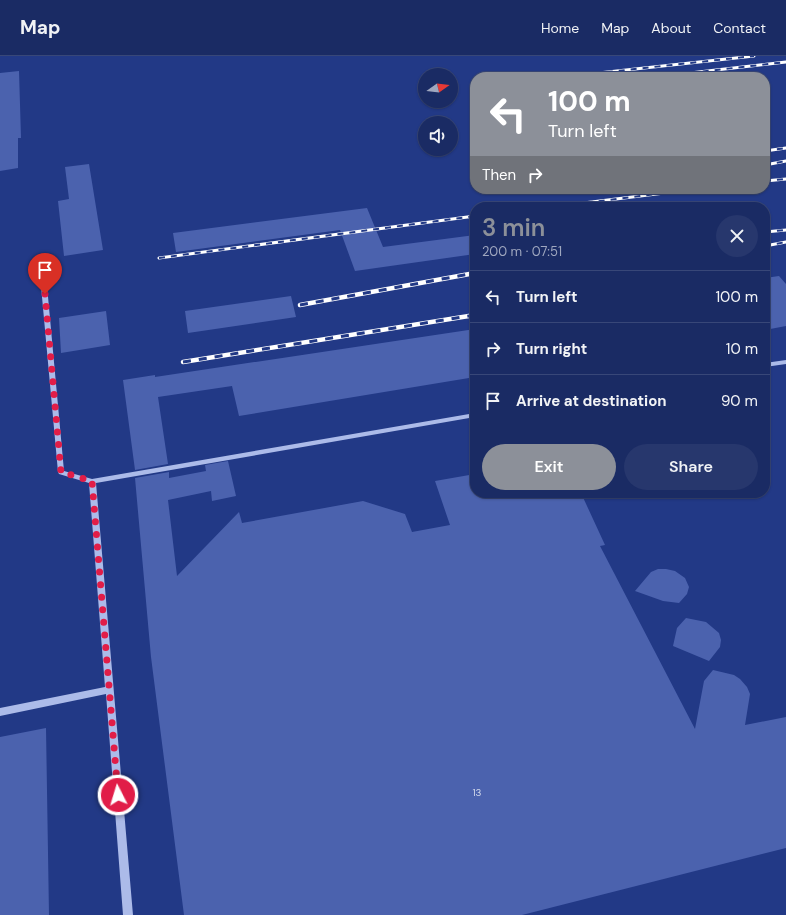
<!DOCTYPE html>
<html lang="en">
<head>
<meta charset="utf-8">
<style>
  body { margin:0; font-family:"DM Sans",sans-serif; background:#27376d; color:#f1f3f6; height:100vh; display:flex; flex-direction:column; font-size:15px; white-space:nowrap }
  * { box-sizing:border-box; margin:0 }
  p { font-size:13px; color:#9fa7bf }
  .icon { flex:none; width:22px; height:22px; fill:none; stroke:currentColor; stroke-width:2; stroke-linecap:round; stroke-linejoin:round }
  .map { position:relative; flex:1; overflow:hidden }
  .sheet { position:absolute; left:470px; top:146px; width:300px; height:296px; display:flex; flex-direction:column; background:#1a2b64; border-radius:16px; box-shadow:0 1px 3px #0004,0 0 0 1px #384778 }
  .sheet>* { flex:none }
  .banner { position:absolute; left:470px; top:16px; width:300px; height:122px; border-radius:16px; box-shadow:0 1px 3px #0004,0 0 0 1px #384778; background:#8c9099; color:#fff; overflow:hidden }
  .needle { width:26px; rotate:76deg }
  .fabs { position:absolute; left:418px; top:12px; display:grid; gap:8px }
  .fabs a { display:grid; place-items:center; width:40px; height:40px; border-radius:50%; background:#1a2b64; box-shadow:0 1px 3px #0004,0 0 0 1px #384778; font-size:20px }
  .pin { position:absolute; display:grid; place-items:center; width:34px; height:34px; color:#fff; margin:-41px -17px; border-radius:50% 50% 50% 0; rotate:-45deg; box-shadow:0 0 4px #0007 }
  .pin .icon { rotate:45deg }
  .me { position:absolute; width:44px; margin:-22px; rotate:355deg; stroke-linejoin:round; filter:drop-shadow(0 0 3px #0008) }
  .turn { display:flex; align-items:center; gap:14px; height:84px; padding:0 12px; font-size:18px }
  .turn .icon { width:52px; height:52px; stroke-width:2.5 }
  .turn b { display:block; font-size:28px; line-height:34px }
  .then { display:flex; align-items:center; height:38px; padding:0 12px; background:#0003; gap:8px; font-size:15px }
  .round { display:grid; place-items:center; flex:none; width:42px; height:42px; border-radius:21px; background:#27376d }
  .overview { display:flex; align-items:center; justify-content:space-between; height:68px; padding:0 12px }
  h1 { font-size:24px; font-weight:600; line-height:30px; color:#8c9099 }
  .primary-button { display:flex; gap:8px; margin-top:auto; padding:8px 12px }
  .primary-button a { flex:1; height:46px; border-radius:24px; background:#8c9099; color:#fff; font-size:16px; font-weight:600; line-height:46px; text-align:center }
  .primary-button a+a { background:#27376d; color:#f1f3f6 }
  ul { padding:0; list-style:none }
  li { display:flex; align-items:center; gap:12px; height:52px; padding:0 12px; border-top:1px solid #384778 }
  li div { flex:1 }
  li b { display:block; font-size:15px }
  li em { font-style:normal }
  header { display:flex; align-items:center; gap:24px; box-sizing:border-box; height:56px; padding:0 20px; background:#1a2b64; border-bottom:1px solid #384778 }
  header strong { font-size:19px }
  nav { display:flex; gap:22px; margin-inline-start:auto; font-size:14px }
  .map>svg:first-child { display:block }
  .building { fill:#4b62ae }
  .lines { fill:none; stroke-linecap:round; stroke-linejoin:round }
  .minor { fill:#acbbe9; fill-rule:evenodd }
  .rail-far1-casing { stroke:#fff; stroke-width:3 }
  .rail-casing { stroke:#fff; stroke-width:4.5 }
  .rail-far1 { stroke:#223986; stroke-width:2; stroke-dasharray:6; stroke-linecap:butt }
  .rail { stroke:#223986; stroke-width:3; stroke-dasharray:8; stroke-linecap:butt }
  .route { stroke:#e11d48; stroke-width:7; stroke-dasharray:0 12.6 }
  .labels { text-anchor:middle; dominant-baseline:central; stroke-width:4; stroke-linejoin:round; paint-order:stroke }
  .near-number-label { font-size:10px; fill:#d2d8eb }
</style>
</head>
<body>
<header>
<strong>Map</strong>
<nav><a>Home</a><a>Map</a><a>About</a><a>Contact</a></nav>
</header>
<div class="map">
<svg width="786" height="859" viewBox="0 0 786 859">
  <rect width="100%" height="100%" fill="#223986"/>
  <path class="building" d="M19,15L21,82H18V112L0,115V17Z
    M89,108L103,194L64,200L58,145L69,143L65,111Z
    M367,152L383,191L475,179V198L355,215L340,174L176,196L173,177Z
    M779,220L786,228V270L765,274V222Z
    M291,240L296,261L188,277L185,255Z
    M106,255L110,289L61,297L59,262Z
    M475,273V321L239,360L232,330L158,341L168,408L135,414L123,324L155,319V321Z
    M228,405L236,440L212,445L211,435L168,444L177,520L239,456L242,467L363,445L405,458L412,476L450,469L435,425L475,418V437H581L605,489L600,490L695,673L704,625L713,614L734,619L740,623L747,631L750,638L745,669L786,661V792L522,859H184L151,601L135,422L169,416V422L206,415L205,409Z
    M658,513H666L675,515L685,522L689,531L687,538L679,547L663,545L635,535L651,516Z
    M686,562L706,566L719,577L721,584L720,591L709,605L673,590L677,572Z
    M46,672L49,859H0V681Z"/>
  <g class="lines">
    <path class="minor" d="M42,206L45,208L64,415L92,423L475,357V361L96,427L133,859H123L106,638L0,660V652L105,631L89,427L59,418L58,416L39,208Z
      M786,304V308L765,311V307Z"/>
    <g class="rail-far1-casing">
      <path id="rail-far1" d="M571,20L754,0
        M655,21L786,6
        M765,95L786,92
        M765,109L786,105
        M765,125L786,123
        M551,151L697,133
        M765,176L786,174
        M765,190L786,186
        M159,202L475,160"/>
    </g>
    <g class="rail-casing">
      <path id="rail" d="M300,249L475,217
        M183,306L475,259"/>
    </g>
    <use href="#rail-far1" class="rail-far1"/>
    <use href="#rail" class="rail"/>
  </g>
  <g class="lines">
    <path class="route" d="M45,238L61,416L92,425L118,739"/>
  </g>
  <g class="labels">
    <g class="near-number-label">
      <text x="477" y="736">13</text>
    </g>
  </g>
</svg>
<div class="fabs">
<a><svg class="needle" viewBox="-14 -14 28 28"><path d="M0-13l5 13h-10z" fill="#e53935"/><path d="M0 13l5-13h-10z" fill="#9fa7bf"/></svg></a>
<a><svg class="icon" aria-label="sound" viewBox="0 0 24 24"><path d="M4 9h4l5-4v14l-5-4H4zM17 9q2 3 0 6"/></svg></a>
</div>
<div class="pin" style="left:45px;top:238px;background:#d93025"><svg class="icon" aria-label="arrive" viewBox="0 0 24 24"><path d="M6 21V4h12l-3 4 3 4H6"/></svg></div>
<svg class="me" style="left:118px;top:739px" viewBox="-20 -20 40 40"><circle r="17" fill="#e11d48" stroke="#fff" stroke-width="3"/><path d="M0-11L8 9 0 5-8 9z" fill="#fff"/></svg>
<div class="banner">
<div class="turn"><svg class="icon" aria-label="left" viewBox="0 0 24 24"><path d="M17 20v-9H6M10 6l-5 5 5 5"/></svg><div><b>100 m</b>Turn left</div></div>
<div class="then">Then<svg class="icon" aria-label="right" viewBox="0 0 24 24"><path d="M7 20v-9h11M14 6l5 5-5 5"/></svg></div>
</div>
<section class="sheet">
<div class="overview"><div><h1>3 min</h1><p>200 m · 07:51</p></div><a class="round"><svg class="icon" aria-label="close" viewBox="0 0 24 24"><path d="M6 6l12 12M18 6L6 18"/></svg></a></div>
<ul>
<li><svg class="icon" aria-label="left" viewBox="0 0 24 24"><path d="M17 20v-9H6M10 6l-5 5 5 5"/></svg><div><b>Turn left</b></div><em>100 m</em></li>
<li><svg class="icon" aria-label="right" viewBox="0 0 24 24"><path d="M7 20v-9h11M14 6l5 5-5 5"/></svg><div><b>Turn right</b></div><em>10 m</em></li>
<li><svg class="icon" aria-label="arrive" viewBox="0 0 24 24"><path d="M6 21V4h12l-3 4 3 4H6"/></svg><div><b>Arrive at destination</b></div><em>90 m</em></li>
</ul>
<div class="primary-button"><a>Exit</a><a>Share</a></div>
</section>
</div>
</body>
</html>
